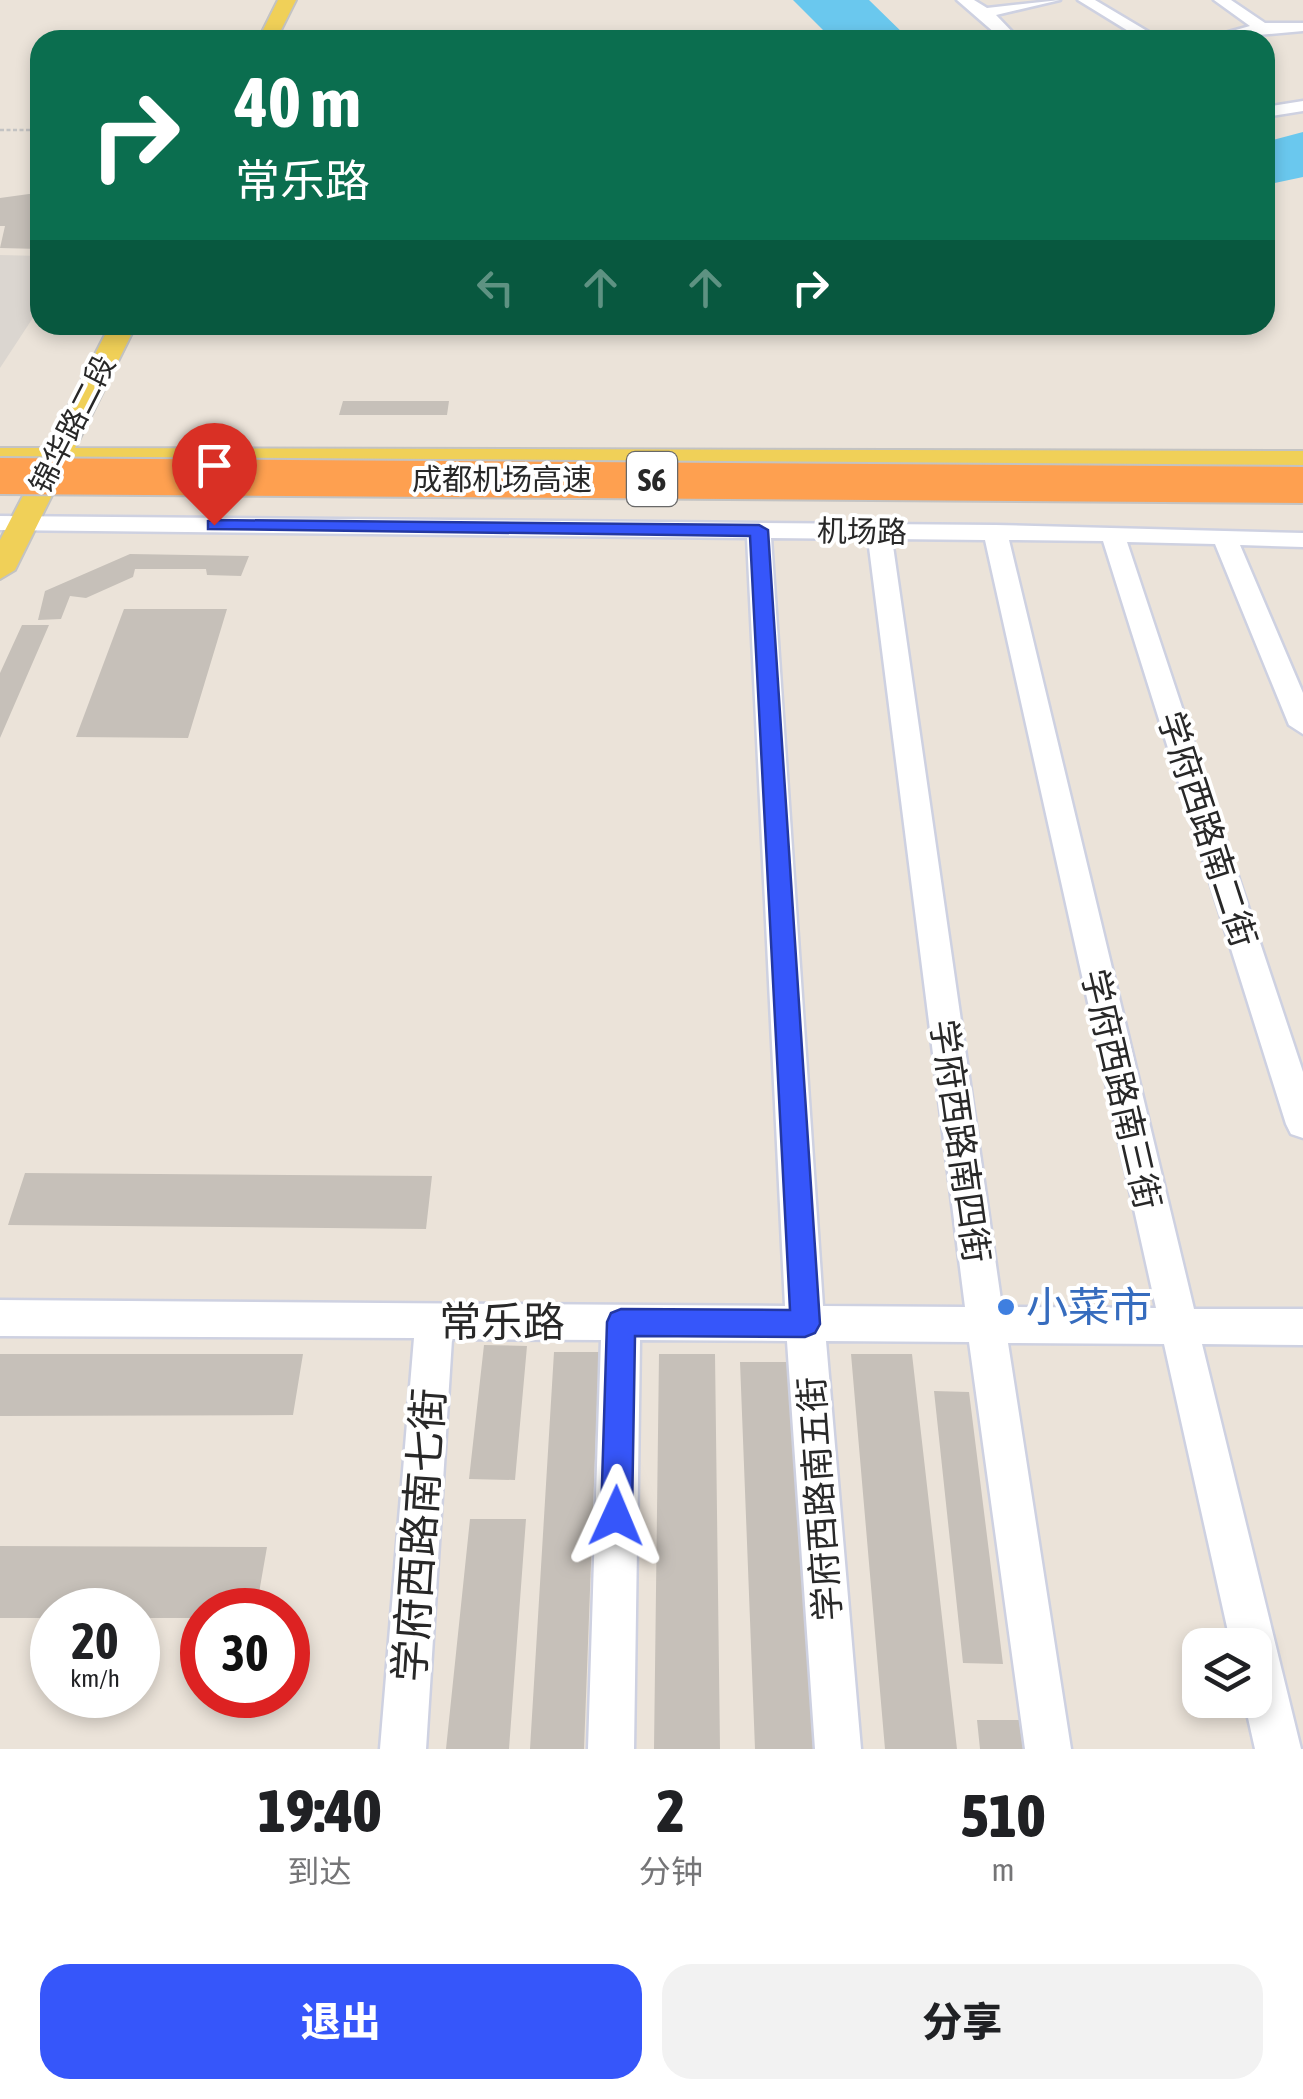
<!DOCTYPE html>
<html lang="zh">
<head>
<meta charset="utf-8">
<style>
  body { margin:0; font-family:"Asap Condensed","Noto Sans SC",sans-serif; background:#f2f2f2; color:#202124; height:100vh; display:flex; flex-direction:column; font-size:38px; white-space:nowrap }
  * { box-sizing:border-box; margin:0 }
  p { font-size:32px; color:#757577 }
  .icon { flex:none; width:55px; height:55px; fill:none; stroke:currentColor; stroke-width:2; stroke-linecap:round; stroke-linejoin:round }
  .map { position:relative; height:1749px; overflow:hidden }
  .details { display:flex; flex-direction:column; background:#fff; flex:1 }
  .details>* { flex:none }
  .guide { position:absolute; left:30px; top:30px; width:1245px; height:305px; border-radius:30px; box-shadow:0 5px 15px #0003; background:#0b6e4f; color:#fff; overflow:hidden }
  .fabs { position:absolute; left:1182px; top:1628px; display:grid; gap:20px }
  .fabs a { display:grid; place-items:center; width:90px; height:90px; border-radius:20px; background:#fff; box-shadow:0 5px 15px #0003; font-size:50px }
  .speed { position:absolute; left:30px; top:1588px; display:flex; gap:20px; font-size:50px; font-weight:700; text-align:center }
  .speed>* { display:grid; place-content:center; width:130px; height:130px; border-radius:50%; background:#fff; box-shadow:0 5px 15px #0003; line-height:1 }
  .speed small { font-size:25px; font-weight:400 }
  .speed .limit { border:15px solid #d22; background:#fff; color:#111 }
  .pin { position:absolute; display:grid; place-items:center; width:85px; height:85px; color:#fff; margin:-102px -42px; border-radius:50% 50% 50% 0; rotate:-45deg; box-shadow:0 0 10px #0007 }
  .pin .icon { rotate:45deg }
  .me { position:absolute; width:110px; margin:-55px; rotate:1deg; stroke-linejoin:round; filter:drop-shadow(0 0 8px #0008) }
  .turn { display:flex; align-items:center; gap:35px; height:210px; padding:0 40px; font-size:45px }
  .turn .icon { width:130px; height:130px; stroke-width:2.5 }
  .turn b { display:block; font-size:70px; line-height:85px }
  .lanes { display:flex; align-items:center; height:95px; padding:0 40px; background:#0003; justify-content:center; gap:50px; direction:ltr }
  .lanes .off { opacity:.35 }
  .eta { display:flex; justify-content:space-evenly; align-items:center; height:170px; text-align:center }
  .eta b { font-size:60px; font-weight:800; line-height:70px }
  .button { display:flex; gap:20px; margin-top:auto; padding:20px 40px }
  .button a { flex:1; height:115px; border-radius:30px; background:#3656fa; color:#fff; font-size:40px; font-weight:800; line-height:115px; text-align:center }
  .button a+a { background:#f2f2f2; color:#202124 }
  .map>svg:first-child { display:block }
  .plaza { fill:#dbd6d0 }
  .water { fill:#6ac8ee }
  .building { fill:#c6c0b9 }
  .lines { fill:none; stroke-linecap:round; stroke-linejoin:round }
  .minor-casing { stroke:#ced1e1; stroke-width:5 }
  .major-casing { stroke:#c3c3c3; stroke-width:4 }
  .path { stroke:#c3c3c3; stroke-width:2.5; stroke-dasharray:4 2.5; stroke-linecap:butt }
  .minor { fill:#fff; fill-rule:evenodd }
  .major { fill:#f0d058; fill-rule:evenodd }
  .highway-bridge-casing { stroke:#c3c3c3; stroke-width:40; stroke-linecap:butt }
  .highway-bridge { stroke:#fea050; stroke-width:36 }
  .route { fill:#3656fa; stroke:#2338a2; stroke-width:2.5 }
  .shop-dot { fill:#3f7fe0; stroke:#fff; stroke-width:4 }
  .labels { text-anchor:middle; dominant-baseline:central; stroke-width:8; stroke-linejoin:round; paint-order:stroke }
  .far-street-label { font-size:30px; fill:#282828; stroke:#fff }
  .shield { fill:#fff; stroke:#686868; stroke-width:2.5 }
  .shield-label { font-size:32px; font-weight:bold; fill:#282828 }
  .street-label { font-size:35px; fill:#282828; stroke:#fff }
  .near-shop-label { font-size:42px; fill:#366cbe; stroke:#fff; text-anchor:start }
  .near-street-label { font-size:42px; fill:#282828; stroke:#fff }
</style>
</head>
<body>
<div class="map">
<svg width="1303" height="1749" viewBox="0 0 1303 1749">
  <rect width="100%" height="100%" fill="#ebe3d9"/>
  <path class="plaza" d="M0,255L40,256V307L0,368Z"/>
  <path class="water" d="M793,0H869L910,40H833Z
    M1303,132V177L1265,185V142Z"/>
  <path class="building" d="M29,194H40V249L0,248L5,226H0V198Z
    M343,401H449L447,415H339Z
    M130,554L249,556L241,576L207,575L206,569H135L133,577L86,598L70,596L61,619L38,620L45,591Z
    M124,609H227L188,738L76,737Z
    M22,625H49L0,738V673Z
    M25,1173L432,1176L426,1229L8,1225Z
    M484,1345L527,1346L515,1480L469,1479Z
    M554,1352H599L584,1749H530Z
    M0,1354H303L293,1415L0,1416Z
    M659,1354H715L720,1749H654Z
    M851,1354H912L957,1749H885Z
    M740,1362H790L813,1749H755Z
    M934,1391L969,1392L1003,1664L963,1663Z
    M470,1519H526L509,1749H446Z
    M0,1546L267,1547L256,1610H202V1618H138V1610H52V1618H0Z
    M977,1720H1019L1023,1749H980Z"/>
  <g class="lines">
    <g class="minor-casing">
      <path id="minor" d="M957,0H974L987,8L1060,0L996,15L1020,40H1003Z
        M1078,0H1095L1162,40H1143Z
        M1214,0H1231L1265,23H1303V31L1200,40L1250,26Z
        M1303,101V111L1265,117V107Z
        M0,516L995,525L1303,533V547L1240,545L1303,693V734L1289,725L1215,544L1127,542L1303,1072V1138L1291,1134L1286,1124L1103,541L1009,540L1194,1309H1303V1345L1202,1344L1301,1749H1255L1244,1700H1255V1645H1231L1164,1344L1008,1343L1071,1749H1025L969,1342L826,1341L861,1749H815L787,1341L640,1340L634,1749H588L601,1340L452,1339L426,1749H380L414,1338L0,1336V1300L785,1306L747,538L0,530ZM771,538L868,539L965,1307L823,1306ZM892,539L985,540L1156,1308L1002,1307Z"/>
    </g>
    <g class="major-casing">
      <path id="major" d="M278,0H296L276,40H258Z
        M110,325H136L75,448L1303,451V467L67,465L15,570L0,579V540L39,465L0,464V448H47Z"/>
    </g>
    <path class="path" d="M0,130H40"/>
    <use href="#minor" class="minor"/>
    <use href="#major" class="major"/>
    <g class="highway-bridge-casing">
      <path id="highway-bridge" d="M0,476L1303,485"/>
    </g>
    <use href="#highway-bridge" class="highway-bridge"/>
  </g>
  <path class="route" d="M214,520L759,525L768,530L820,1324L815,1333L805,1337L635,1336L632,1516L627,1527L616,1532L605,1527L601,1516L607,1322L611,1313L621,1309L790,1310L750,536L208,529V521Z"/>
  <circle class="shop-dot" cx="1006" cy="1307" r="10"/>
  <g class="labels">
    <g class="far-street-label">
      <text transform="translate(72 424) rotate(-63)">锦华路二段</text>
      <text x="502" y="479">成都机场高速</text>
      <text transform="translate(862 531) rotate(1)">机场路</text>
    </g>
    <rect class="shield" x="627" y="452" width="50" height="54" rx="8"/>
    <g class="shield-label">
      <text x="652" y="479">S6</text>
    </g>
    <g class="street-label">
      <text transform="translate(1208 829) rotate(72)">学府西路南二街</text>
      <text transform="translate(1122 1089) rotate(77)">学府西路南三街</text>
      <text transform="translate(961 1141) rotate(82)">学府西路南四街</text>
      <text transform="translate(819 1499) rotate(-94)">学府西路南五街</text>
    </g>
    <g class="near-shop-label">
      <text x="1026" y="1307">小菜市</text>
    </g>
    <g class="near-street-label">
      <text x="502" y="1322">常乐路</text>
      <text transform="translate(419 1535) rotate(-86)">学府西路南七街</text>
    </g>
  </g>
</svg>
<div class="fabs">
<a><svg class="icon" aria-label="layers" viewBox="0 0 24 24"><path d="M12 4l9 5-9 5-9-5zM3 14l9 5 9-5"/></svg></a>
</div>
<div class="speed"><div>20<small>km/h</small></div><div class="limit">30</div></div>
<div class="pin" style="left:214px;top:525px;background:#d93025"><svg class="icon" aria-label="arrive" viewBox="0 0 24 24"><path d="M6 21V4h12l-3 4 3 4H6"/></svg></div>
<svg class="me" style="left:616px;top:1516px" viewBox="-20 -20 40 40"><path d="M0-17L14 15 0 8-14 15z" fill="#3656fa" stroke="#fff" stroke-width="4"/></svg>
<div class="guide">
<div class="turn"><svg class="icon" aria-label="right" viewBox="0 0 24 24"><path d="M7 20v-9h11M14 6l5 5-5 5"/></svg><div><b>40 m</b>常乐路</div></div>
<div class="lanes"><svg class="icon off" aria-label="left" viewBox="0 0 24 24"><path d="M17 20v-9H6M10 6l-5 5 5 5"/></svg><svg class="icon off" aria-label="ahead" viewBox="0 0 24 24"><path d="M12 20V5M6 11l6-6 6 6"/></svg><svg class="icon off" aria-label="ahead" viewBox="0 0 24 24"><path d="M12 20V5M6 11l6-6 6 6"/></svg><svg class="icon" aria-label="right" viewBox="0 0 24 24"><path d="M7 20v-9h11M14 6l5 5-5 5"/></svg></div>
</div>
</div>
<section class="details">
<div class="eta">
<div><b>19:40</b><p>到达</p></div>
<div><b>2</b><p>分钟</p></div>
<div><b>510</b><p>m</p></div>
</div>
<div class="button"><a>退出</a><a>分享</a></div>
</section>
</body>
</html>
